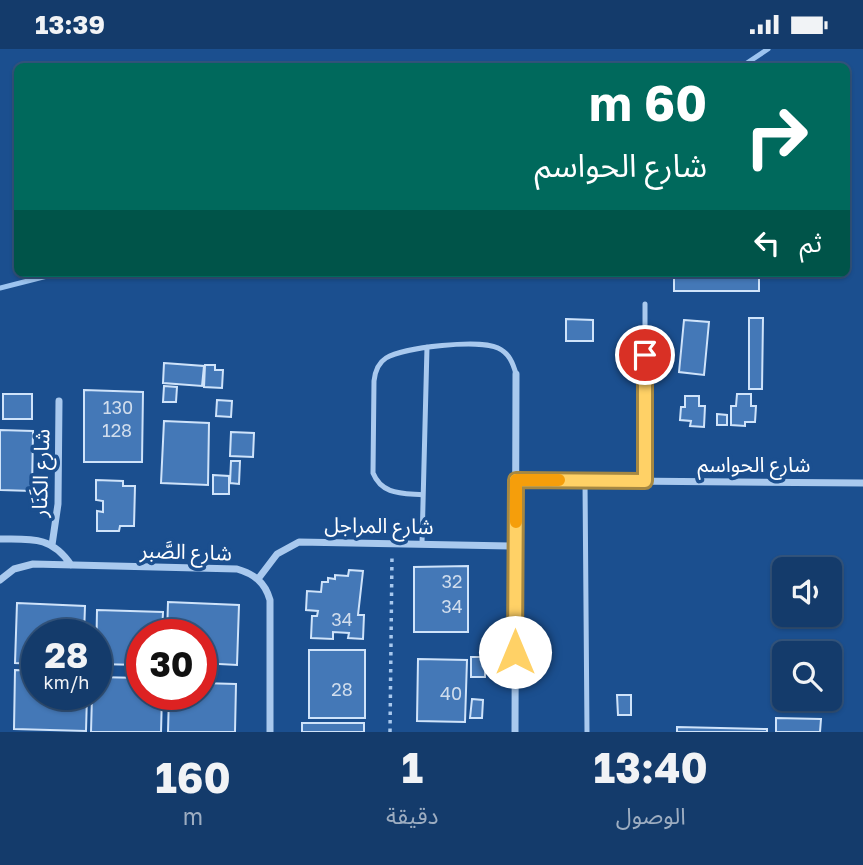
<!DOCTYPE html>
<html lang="ar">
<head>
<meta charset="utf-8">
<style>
  body { margin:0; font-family:"Golos Text","Noto Sans Arabic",sans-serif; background:#1d4271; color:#f1f3f6; direction:rtl; height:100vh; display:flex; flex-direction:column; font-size:26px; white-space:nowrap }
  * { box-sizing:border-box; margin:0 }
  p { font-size:23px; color:#9dadc1 }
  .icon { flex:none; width:38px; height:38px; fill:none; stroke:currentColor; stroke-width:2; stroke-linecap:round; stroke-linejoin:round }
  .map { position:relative; height:683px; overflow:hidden; direction:ltr }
  .panel { display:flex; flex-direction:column; background:#143b6b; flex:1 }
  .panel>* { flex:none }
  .hud { position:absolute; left:14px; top:14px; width:836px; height:214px; border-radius:10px; box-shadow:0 2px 5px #0004,0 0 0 2px #33557e; direction:rtl; background:#00695c; color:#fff; overflow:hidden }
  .controls { position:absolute; left:772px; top:508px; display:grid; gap:14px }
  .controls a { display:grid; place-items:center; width:70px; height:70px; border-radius:10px; background:#143b6b; box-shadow:0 2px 5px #0004,0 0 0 2px #33557e; font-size:35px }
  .speed { position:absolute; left:21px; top:570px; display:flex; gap:14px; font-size:35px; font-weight:700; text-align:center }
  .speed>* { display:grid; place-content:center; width:91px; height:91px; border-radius:50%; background:#143b6b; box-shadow:0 2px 5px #0004,0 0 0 2px #33557e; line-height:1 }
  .speed small { font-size:18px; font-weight:400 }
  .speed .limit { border:10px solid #d22; background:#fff; color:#111 }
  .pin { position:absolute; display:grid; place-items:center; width:60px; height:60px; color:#fff; margin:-30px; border:4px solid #fff; border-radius:50%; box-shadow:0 2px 7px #0007 }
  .me { position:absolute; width:77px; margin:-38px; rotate:0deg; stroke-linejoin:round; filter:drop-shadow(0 0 5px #0008) }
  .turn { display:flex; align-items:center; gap:24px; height:147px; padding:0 28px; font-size:32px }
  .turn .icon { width:91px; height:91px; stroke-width:2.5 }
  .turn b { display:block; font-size:49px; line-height:60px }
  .then { display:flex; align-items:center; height:66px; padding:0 28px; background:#0003; gap:14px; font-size:26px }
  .eta { display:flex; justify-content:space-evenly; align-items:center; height:119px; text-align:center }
  .eta b { font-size:42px; font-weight:700; line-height:49px }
  .status { display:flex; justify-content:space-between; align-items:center; height:49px; padding:0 35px; background:#143b6b; direction:ltr }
  .status svg { height:19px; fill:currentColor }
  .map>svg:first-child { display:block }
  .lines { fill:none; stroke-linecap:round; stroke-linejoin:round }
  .stream { stroke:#9cc4f0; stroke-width:5 }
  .building { fill:#4478b7; stroke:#cfe3fa; stroke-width:2 }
  .path { stroke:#a9c9ee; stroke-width:3.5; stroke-dasharray:3.5 5; stroke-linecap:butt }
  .lane { stroke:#a9c9ee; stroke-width:5 }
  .street { stroke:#a9c9ee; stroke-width:7 }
  .route-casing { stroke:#a68842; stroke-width:18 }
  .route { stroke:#ffd166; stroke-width:12 }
  .slow { stroke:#f59e0b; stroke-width:12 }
  .labels { text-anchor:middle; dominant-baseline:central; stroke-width:7; stroke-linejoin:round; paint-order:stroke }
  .number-label { font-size:18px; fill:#d0dded }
  .street-label { font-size:21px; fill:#fff; stroke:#1b4f8f }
</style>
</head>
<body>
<div class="status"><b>13:39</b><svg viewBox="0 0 49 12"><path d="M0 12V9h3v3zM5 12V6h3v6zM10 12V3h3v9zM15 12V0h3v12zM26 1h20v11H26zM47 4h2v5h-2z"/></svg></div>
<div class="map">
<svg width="863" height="683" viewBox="0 0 863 683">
  <rect width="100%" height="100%" fill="#1b4f8f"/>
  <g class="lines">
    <path class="stream" d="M741,18L768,0
      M0,239L59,224"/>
  </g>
  <path class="building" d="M674,224H759V242H674Z
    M749,269H763L762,340H749Z
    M566,270L593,271V292H566Z
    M684,271L709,273L704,326L679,323Z
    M164,314L204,317L202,337L163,334Z
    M205,316H215V321H223L222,339L204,338Z
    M164,337L177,338L176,353H163Z
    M84,341L143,343L142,413H84Z
    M3,345H32V370H3Z
    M737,345H751V357H756L755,373H745V377L731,376V357H736Z
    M685,347H699V357H705L704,378L690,377L691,372L680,371L681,358H685Z
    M217,351L232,352L231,368L216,367Z
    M717,365L727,366V376H717Z
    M164,372L209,374L208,436L161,434Z
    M0,381L33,382L32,442L0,441Z
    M231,383L254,384L253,408L230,407Z
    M231,412H240L239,435L230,434Z
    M213,426L229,427V445H213Z
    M96,431L123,432V437H135L134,477H120L119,482H97V462L103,463V452L96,451Z
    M468,517V583H414V518Z
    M349,521L363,522L358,566H364L363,590L348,589L349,584L333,583V590L311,589L312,567H317L318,562L306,561L307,542L321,543L322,533H328V529L335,530V526L348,527Z
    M168,553L239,556L237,616L201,614V586H167Z
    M17,554L85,557L84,586H37V615L15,614Z
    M97,561L163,563L162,586H142V616L96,615Z
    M309,601H365V669H309Z
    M471,608H485V628H471Z
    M418,610L467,611L465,673L417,672Z
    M15,621L37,622V646H87L86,682L14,680Z
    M96,628L142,629V646H162L161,683H91L92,646H96Z
    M201,634L236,635L235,683H168L169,646H201Z
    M617,646H631V666H618Z
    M472,650L483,651L482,669H470Z
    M776,669L821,670L820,683H776Z
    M302,674H364V683H302Z
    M677,678L767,680V683H677Z"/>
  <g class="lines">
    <path class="path" d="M390,683L392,506"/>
    <path class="lane" d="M645,255V432
      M585,432L587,683
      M423,446C402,444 382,446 373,424L374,332C375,323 378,314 386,309C404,298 480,290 498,299C509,304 513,314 516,325
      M422,494L427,298"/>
    <path class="street" d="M516,431L863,434
      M0,490C31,490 52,487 71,516
      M52,496L58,455L59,352
      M258,530L277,505L299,493L515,497
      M0,531L14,520L33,515L237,520C254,525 265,533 270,551V683
      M515,683L516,325"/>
  </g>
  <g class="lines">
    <g class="route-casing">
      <path id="route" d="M515,603L516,431L645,432V306"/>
    </g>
    <use href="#route" class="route"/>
    <path class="slow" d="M516,473V431H559"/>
  </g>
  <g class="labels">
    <g class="number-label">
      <text x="118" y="358">130</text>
      <text x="117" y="381">128</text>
      <text x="452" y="532">32</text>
      <text x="452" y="557">34</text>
      <text x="342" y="570">34</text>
      <text x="342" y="640">28</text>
      <text x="451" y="644">40</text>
    </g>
    <g class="street-label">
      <text x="754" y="415">شارع الحواسم</text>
      <text transform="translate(40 424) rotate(-88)">شارع الكَنَار</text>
      <text transform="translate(379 476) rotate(1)">شارع المراجل</text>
      <text transform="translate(186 502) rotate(2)">شارع الصَّبر</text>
    </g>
  </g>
</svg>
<div class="controls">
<a><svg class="icon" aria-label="sound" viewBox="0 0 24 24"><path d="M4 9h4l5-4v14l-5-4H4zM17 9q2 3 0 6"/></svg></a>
<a><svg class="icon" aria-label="search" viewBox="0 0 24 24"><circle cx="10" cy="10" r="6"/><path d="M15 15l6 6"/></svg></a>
</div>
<div class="speed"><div>28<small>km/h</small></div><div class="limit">30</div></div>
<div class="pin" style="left:645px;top:306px;background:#d93025"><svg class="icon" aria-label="arrive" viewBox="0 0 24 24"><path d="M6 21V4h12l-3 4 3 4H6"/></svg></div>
<svg class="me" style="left:515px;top:603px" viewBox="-20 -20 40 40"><circle r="19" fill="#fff"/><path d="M0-13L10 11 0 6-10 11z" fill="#ffd166"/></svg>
<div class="hud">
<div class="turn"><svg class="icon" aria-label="right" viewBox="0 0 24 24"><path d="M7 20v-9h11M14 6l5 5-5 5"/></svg><div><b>60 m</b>شارع الحواسم</div></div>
<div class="then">ثم<svg class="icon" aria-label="left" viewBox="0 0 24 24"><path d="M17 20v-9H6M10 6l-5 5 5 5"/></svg></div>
</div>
</div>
<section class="panel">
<div class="eta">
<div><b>13:40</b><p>الوصول</p></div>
<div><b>1</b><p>دقيقة</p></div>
<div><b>160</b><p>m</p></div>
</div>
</section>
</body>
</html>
